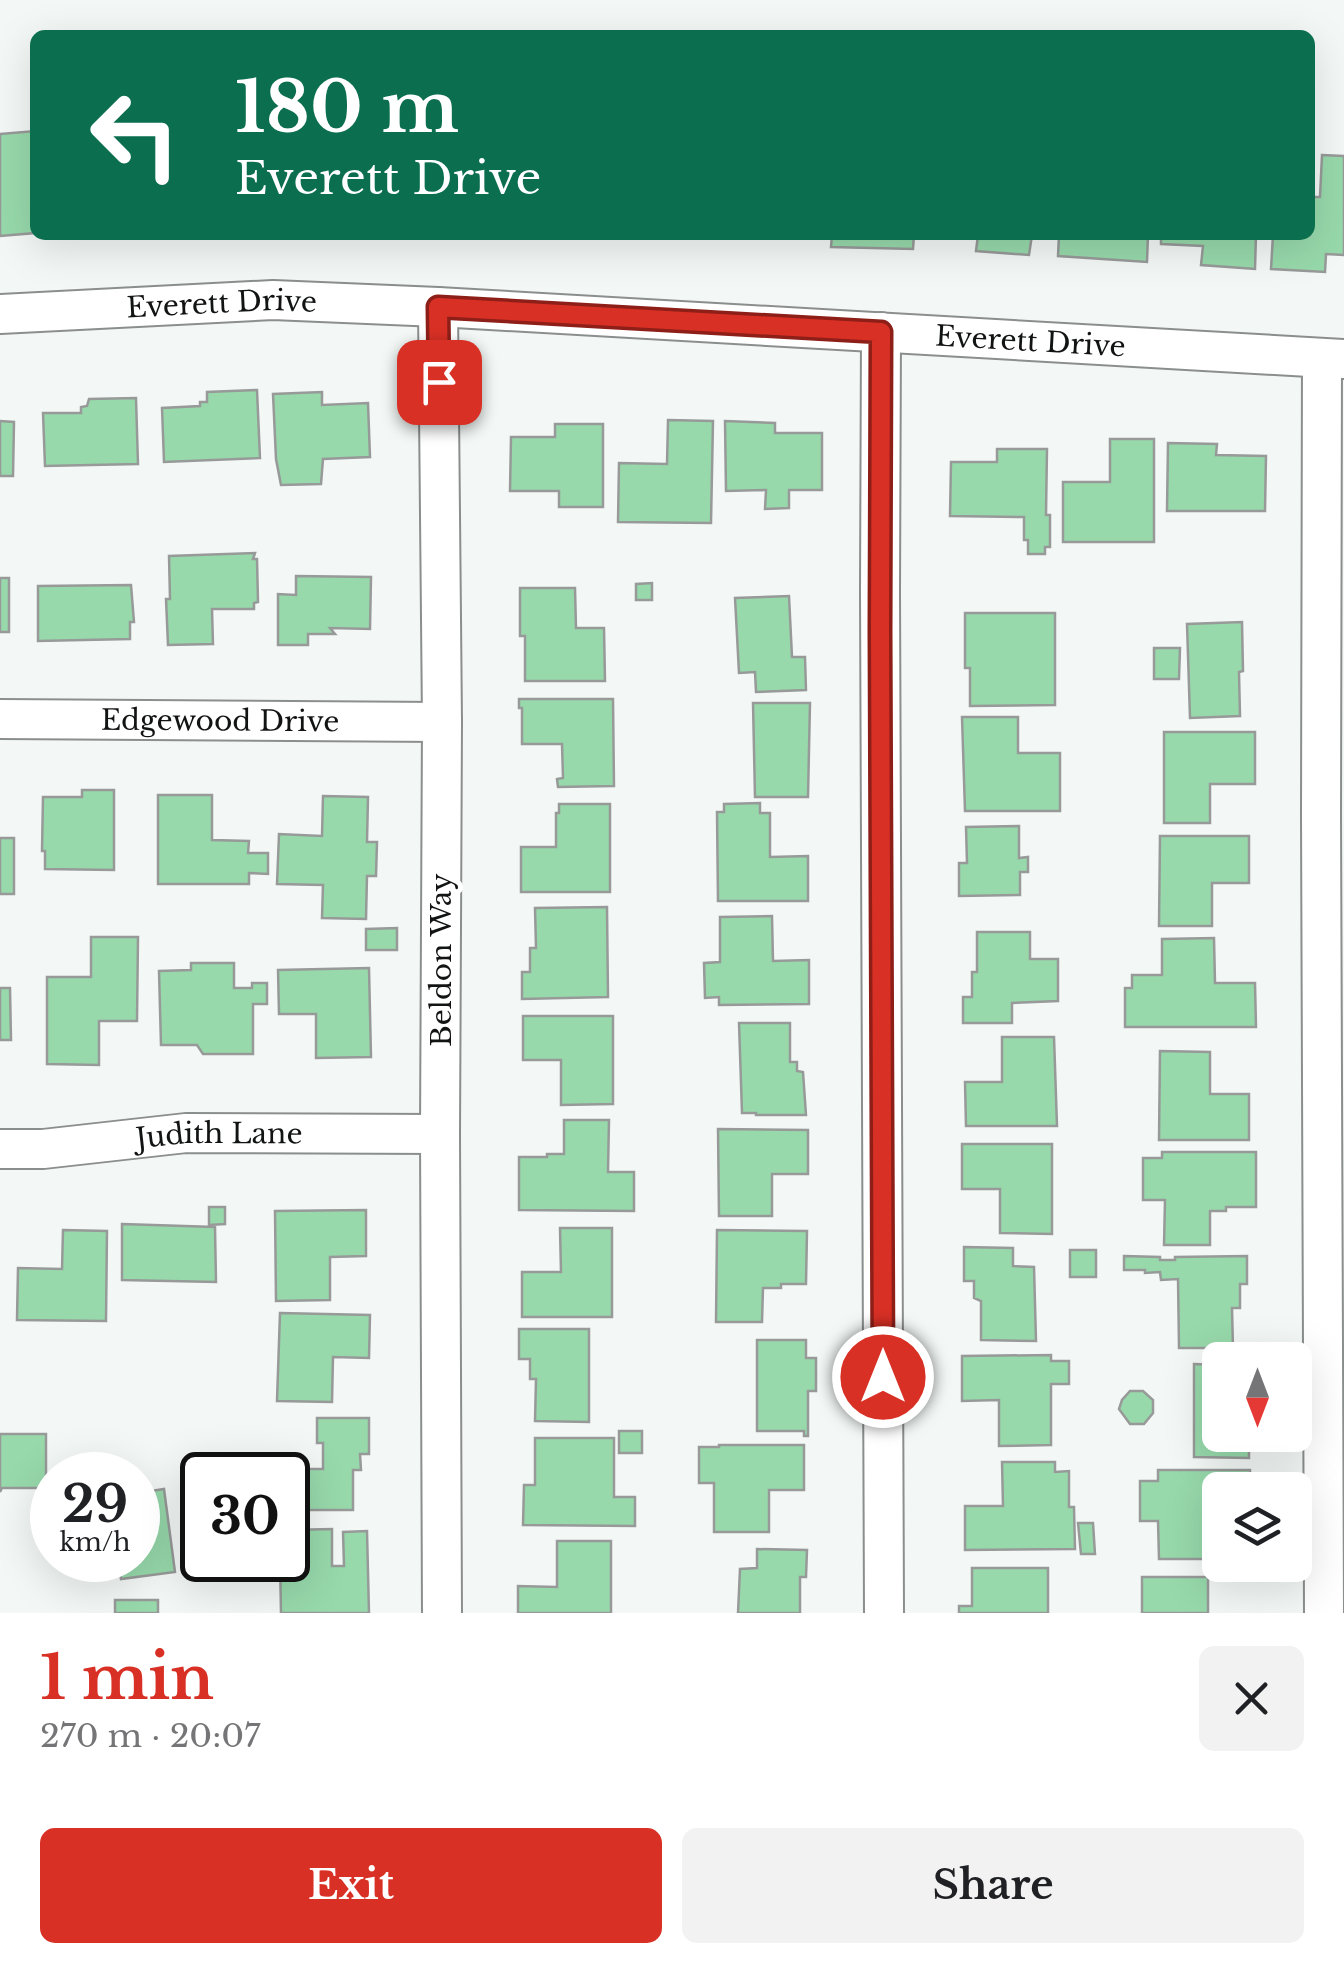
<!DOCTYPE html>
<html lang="en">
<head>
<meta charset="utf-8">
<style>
  body { margin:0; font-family:"Libre Baskerville",serif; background:#f2f2f2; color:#202124; height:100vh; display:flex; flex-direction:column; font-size:38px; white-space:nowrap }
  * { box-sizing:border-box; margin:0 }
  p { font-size:32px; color:#757577 }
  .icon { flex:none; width:55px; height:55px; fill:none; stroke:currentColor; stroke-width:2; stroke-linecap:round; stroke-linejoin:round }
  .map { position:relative; height:1613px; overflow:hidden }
  .drawer { display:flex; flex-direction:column; background:#fff; flex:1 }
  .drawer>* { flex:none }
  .hud { position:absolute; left:30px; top:30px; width:1285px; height:210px; border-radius:15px; box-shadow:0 10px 40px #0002; background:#0b6e4f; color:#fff; overflow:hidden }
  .needle { width:65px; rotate:180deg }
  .fabs { position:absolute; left:1202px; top:1342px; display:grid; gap:20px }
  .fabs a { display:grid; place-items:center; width:110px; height:110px; border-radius:15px; background:#fff; box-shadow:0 10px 40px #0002; font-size:50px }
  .speed { position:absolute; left:30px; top:1452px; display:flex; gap:20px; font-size:50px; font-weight:700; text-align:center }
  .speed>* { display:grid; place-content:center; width:130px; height:130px; border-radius:50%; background:#fff; box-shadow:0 10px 40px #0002; line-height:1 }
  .speed small { font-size:25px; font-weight:400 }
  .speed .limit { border:5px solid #111; border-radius:15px; background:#fff; color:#111 }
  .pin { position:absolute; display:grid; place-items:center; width:85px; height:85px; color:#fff; margin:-42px; border-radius:20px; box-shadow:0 5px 15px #0006 }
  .me { position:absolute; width:110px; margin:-55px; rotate:0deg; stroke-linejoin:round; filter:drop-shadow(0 0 8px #0008) }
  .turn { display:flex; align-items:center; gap:35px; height:210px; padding:0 40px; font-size:45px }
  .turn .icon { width:130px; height:130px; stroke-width:2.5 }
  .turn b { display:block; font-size:70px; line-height:85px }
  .round { display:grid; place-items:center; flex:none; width:105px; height:105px; border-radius:15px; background:#f2f2f2 }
  .summary { display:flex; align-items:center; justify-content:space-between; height:170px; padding:0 40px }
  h1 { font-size:60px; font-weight:700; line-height:75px; color:#d93025 }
  .cta { display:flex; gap:20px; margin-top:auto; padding:20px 40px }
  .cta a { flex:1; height:115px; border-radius:15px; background:#d93025; color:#fff; font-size:40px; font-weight:700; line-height:115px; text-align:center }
  .cta a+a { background:#f2f2f2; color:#202124 }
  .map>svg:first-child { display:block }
  .building { fill:#97d9ab; stroke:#979a98; stroke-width:2.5 }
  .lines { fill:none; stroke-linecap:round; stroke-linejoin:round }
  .minor-casing { stroke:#8a8e8d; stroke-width:42 }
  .minor { stroke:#fff; stroke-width:38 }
  .route-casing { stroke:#8d1f18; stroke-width:25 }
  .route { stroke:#d93025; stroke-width:18 }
  .labels { text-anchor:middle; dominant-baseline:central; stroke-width:10; stroke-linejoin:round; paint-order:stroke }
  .street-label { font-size:28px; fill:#121313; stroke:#fff }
</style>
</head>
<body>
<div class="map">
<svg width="1344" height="1613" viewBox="0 0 1344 1613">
  <rect width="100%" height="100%" fill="#f3f8f6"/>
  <path class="building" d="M35,131V233L0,236V134Z
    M1322,155L1344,156V255L1326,254L1325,272L1271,269L1273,235H1310V197H1320Z
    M832,235H914L913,249L831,247Z
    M978,235H1032L1029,255L976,251Z
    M1059,235H1148L1147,262L1058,256Z
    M1161,235H1256L1255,269L1201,265L1203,246L1161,244Z
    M257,390L260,458L164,462L162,408L200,406V402H207V392Z
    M322,392V405L368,403L370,457L323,459L321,484L281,485L276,459L273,394Z
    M136,398L138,464L45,466L43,413H81V407L87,406L89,399Z
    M668,420L713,421L711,523L618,522L619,463L667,464Z
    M0,421L14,422L13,476H0Z
    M725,421L775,423V433H822V490H789V508L765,509L766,490L726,491Z
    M555,424H603V507H559V491H510L511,437H555Z
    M1110,439H1154V542H1063V482H1110Z
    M1168,443L1217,444L1216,455L1266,456L1265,511H1167Z
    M997,449H1047L1046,515H1050V547H1045V554H1028V540H1024V517L950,516L951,462H997Z
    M255,553L253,559H257L258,602L254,603V609H212L213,644L168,645L166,599H170L169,556Z
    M296,576L371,577L370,629L330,628L335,634H308V645H278V594L296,595Z
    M0,578H9V632H0Z
    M652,583V600H636V584Z
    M131,585L134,622H130V639L38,641V586Z
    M520,588H575L576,628H604L605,681H525V636H520Z
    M789,596L792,657H805L806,690L756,692L755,672L739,673L735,598Z
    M965,613H1055V705L970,706V668H965Z
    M1242,622L1243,671L1239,672L1240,716L1190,718L1187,624Z
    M1154,648H1180L1179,679H1154Z
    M519,699H613L614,786L558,787L557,779L563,778L562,744H522V708H519Z
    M753,703H810L808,797H755Z
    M962,717H1018V753H1060V811H965Z
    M1164,732H1255V784H1210V823H1164Z
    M82,790H114V870L45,869V851H42L43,797H82Z
    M158,795H212V840L249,841L248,853H268V874L249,873V884H158Z
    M323,796L368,797L367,842H377L376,876H367L366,919L322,918L323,885L277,884L279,834L322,836Z
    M760,803V813H770V857L808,856V901H718L717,812H724V804Z
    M559,804H610V892H521V847H556V813H559Z
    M1019,826V858L1028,857V872H1020V895L959,896V863H967L966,827Z
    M1160,836H1249V883H1212V926H1159Z
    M0,838H14V894H0Z
    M607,907L608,997L522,999V972H530V948H536L535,908Z
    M772,916L773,961L809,960V1004L719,1005V997L705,998L704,963L720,962V917Z
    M397,928V950H366V929Z
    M977,932H1030V959H1058V1001L1012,1003V1023H963V997H972V972H977Z
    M91,937H138L137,1021H99V1065L47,1064V977H91Z
    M1214,938L1215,983H1255L1256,1027H1125V988H1132V975H1162V939Z
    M191,963H234V988H252V983H267V1004H253V1054H203L197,1045H161L159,971L191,970Z
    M369,968L371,1057L316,1058V1014H279L278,970Z
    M0,988H10L11,1040H0Z
    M523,1016H613V1104L561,1105V1060H523Z
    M739,1023H790V1062H797V1071L803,1072L806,1115H756V1113H742Z
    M1002,1037H1054L1057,1126H966L965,1082H1002Z
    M1160,1051L1210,1052V1094H1249V1140H1159Z
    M564,1120H609L608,1172H634V1211L519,1210V1157H547V1154H564Z
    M718,1129L808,1130V1174H772V1216H719Z
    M962,1144H1052V1234L1000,1233V1189H962Z
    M1162,1152H1256V1207H1226V1211H1210V1245H1164L1165,1200H1143V1158H1162Z
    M209,1207H225V1224L209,1225Z
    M366,1210V1256L330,1257V1300L276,1301L275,1211Z
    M122,1224L215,1227L216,1282L122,1280Z
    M560,1228H612V1317H522V1272H561Z
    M63,1230L107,1231L106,1321L17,1320L18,1268L62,1269Z
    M717,1230L807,1231L806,1284H781V1288H763L762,1322H716Z
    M964,1247L1013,1248V1266L1034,1267L1036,1341L981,1340V1301L974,1298V1281H964Z
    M1070,1250H1096V1277H1070Z
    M1124,1256L1160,1257V1260H1175V1257L1247,1256V1284H1240V1308H1232L1233,1348H1179L1178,1279L1161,1280L1160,1272L1145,1273V1270H1124Z
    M280,1313L370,1315L369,1358L333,1357L332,1402L277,1401Z
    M519,1329H589V1422L535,1421L536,1379H530V1359H519Z
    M757,1340H806V1358H816V1391H808V1436H804V1431H757Z
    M1051,1355V1361H1069V1384H1051V1445L999,1446V1400L962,1401V1356Z
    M1194,1364L1220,1365V1435H1249V1458L1194,1457Z
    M1130,1391H1143L1153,1400V1413L1144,1424H1130L1119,1409L1122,1400Z
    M317,1418H369V1454H360L361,1470H353V1510H303V1469H323V1443H317Z
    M619,1431H642V1453H619Z
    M0,1434H46V1488H2L0,1492Z
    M535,1438H614V1497H635V1526L523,1525L524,1485H535Z
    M719,1445H804V1490H769V1532H714V1483H699V1447H719Z
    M94,1456L104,1462L95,1475H80Z
    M1002,1462H1055V1472L1069,1471V1507H1074L1075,1549L965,1550V1506H1003Z
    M1158,1470H1250V1490H1220V1516H1210L1211,1559H1159L1158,1521H1140V1481H1158Z
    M164,1489L175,1572L121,1579L118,1560H138V1493Z
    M1078,1523H1093L1095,1554H1081Z
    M332,1529V1566H344L343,1532L367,1531L369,1613H281L280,1560H288V1530Z
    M557,1541H611V1613H518V1586L557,1587Z
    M757,1549L807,1550L806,1577H800V1613H738L740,1569L757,1568Z
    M972,1568H1048V1613H959V1606H972Z
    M1142,1577H1208V1613H1142Z
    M115,1600H158V1613H115Z"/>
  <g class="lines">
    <g class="minor-casing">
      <g id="minor">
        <path d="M438,307L442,722L440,1134L442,1613"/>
        <path id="s1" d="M0,314L273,300L438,307L1344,359"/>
        <path d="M881,332L880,592L884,1613"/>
        <path d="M1322,358L1321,816L1324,1613"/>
        <path id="s2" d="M0,719L442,722"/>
        <path id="s3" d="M0,1149H43L186,1133L440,1134"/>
      </g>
    </g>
    <use href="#minor" class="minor"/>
  </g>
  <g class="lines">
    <g class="route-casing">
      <path id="route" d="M439,382L438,307L881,332L880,631L883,1377"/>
    </g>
    <use href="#route" class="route"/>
  </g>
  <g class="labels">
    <g class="street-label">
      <text stroke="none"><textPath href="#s1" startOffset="222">Everett Drive</textPath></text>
      <text stroke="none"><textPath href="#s1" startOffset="1032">Everett Drive</textPath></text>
      <text stroke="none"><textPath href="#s2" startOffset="220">Edgewood Drive</textPath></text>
      <text transform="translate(441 960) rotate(-90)">Beldon Way</text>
      <text stroke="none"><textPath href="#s3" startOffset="220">Judith Lane</textPath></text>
    </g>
  </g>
</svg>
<div class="fabs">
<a><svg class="needle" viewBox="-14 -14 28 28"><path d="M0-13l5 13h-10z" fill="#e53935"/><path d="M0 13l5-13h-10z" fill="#757577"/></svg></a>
<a><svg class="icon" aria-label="layers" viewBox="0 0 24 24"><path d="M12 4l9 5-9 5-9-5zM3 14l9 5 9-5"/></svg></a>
</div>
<div class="speed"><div>29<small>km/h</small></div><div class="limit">30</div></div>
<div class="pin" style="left:439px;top:382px;background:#d93025"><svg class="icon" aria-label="arrive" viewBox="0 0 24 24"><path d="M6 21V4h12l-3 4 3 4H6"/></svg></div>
<svg class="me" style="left:883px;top:1377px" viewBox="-20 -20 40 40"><circle r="17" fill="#d93025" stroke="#fff" stroke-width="3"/><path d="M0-11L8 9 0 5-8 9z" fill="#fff"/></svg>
<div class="hud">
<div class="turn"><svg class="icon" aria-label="left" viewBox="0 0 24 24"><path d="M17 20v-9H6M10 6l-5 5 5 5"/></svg><div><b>180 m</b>Everett Drive</div></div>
</div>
</div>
<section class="drawer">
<div class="summary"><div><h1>1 min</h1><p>270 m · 20:07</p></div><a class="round"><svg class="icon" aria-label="close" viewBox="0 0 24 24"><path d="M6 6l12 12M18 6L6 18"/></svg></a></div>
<div class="cta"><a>Exit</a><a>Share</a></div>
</section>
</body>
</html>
